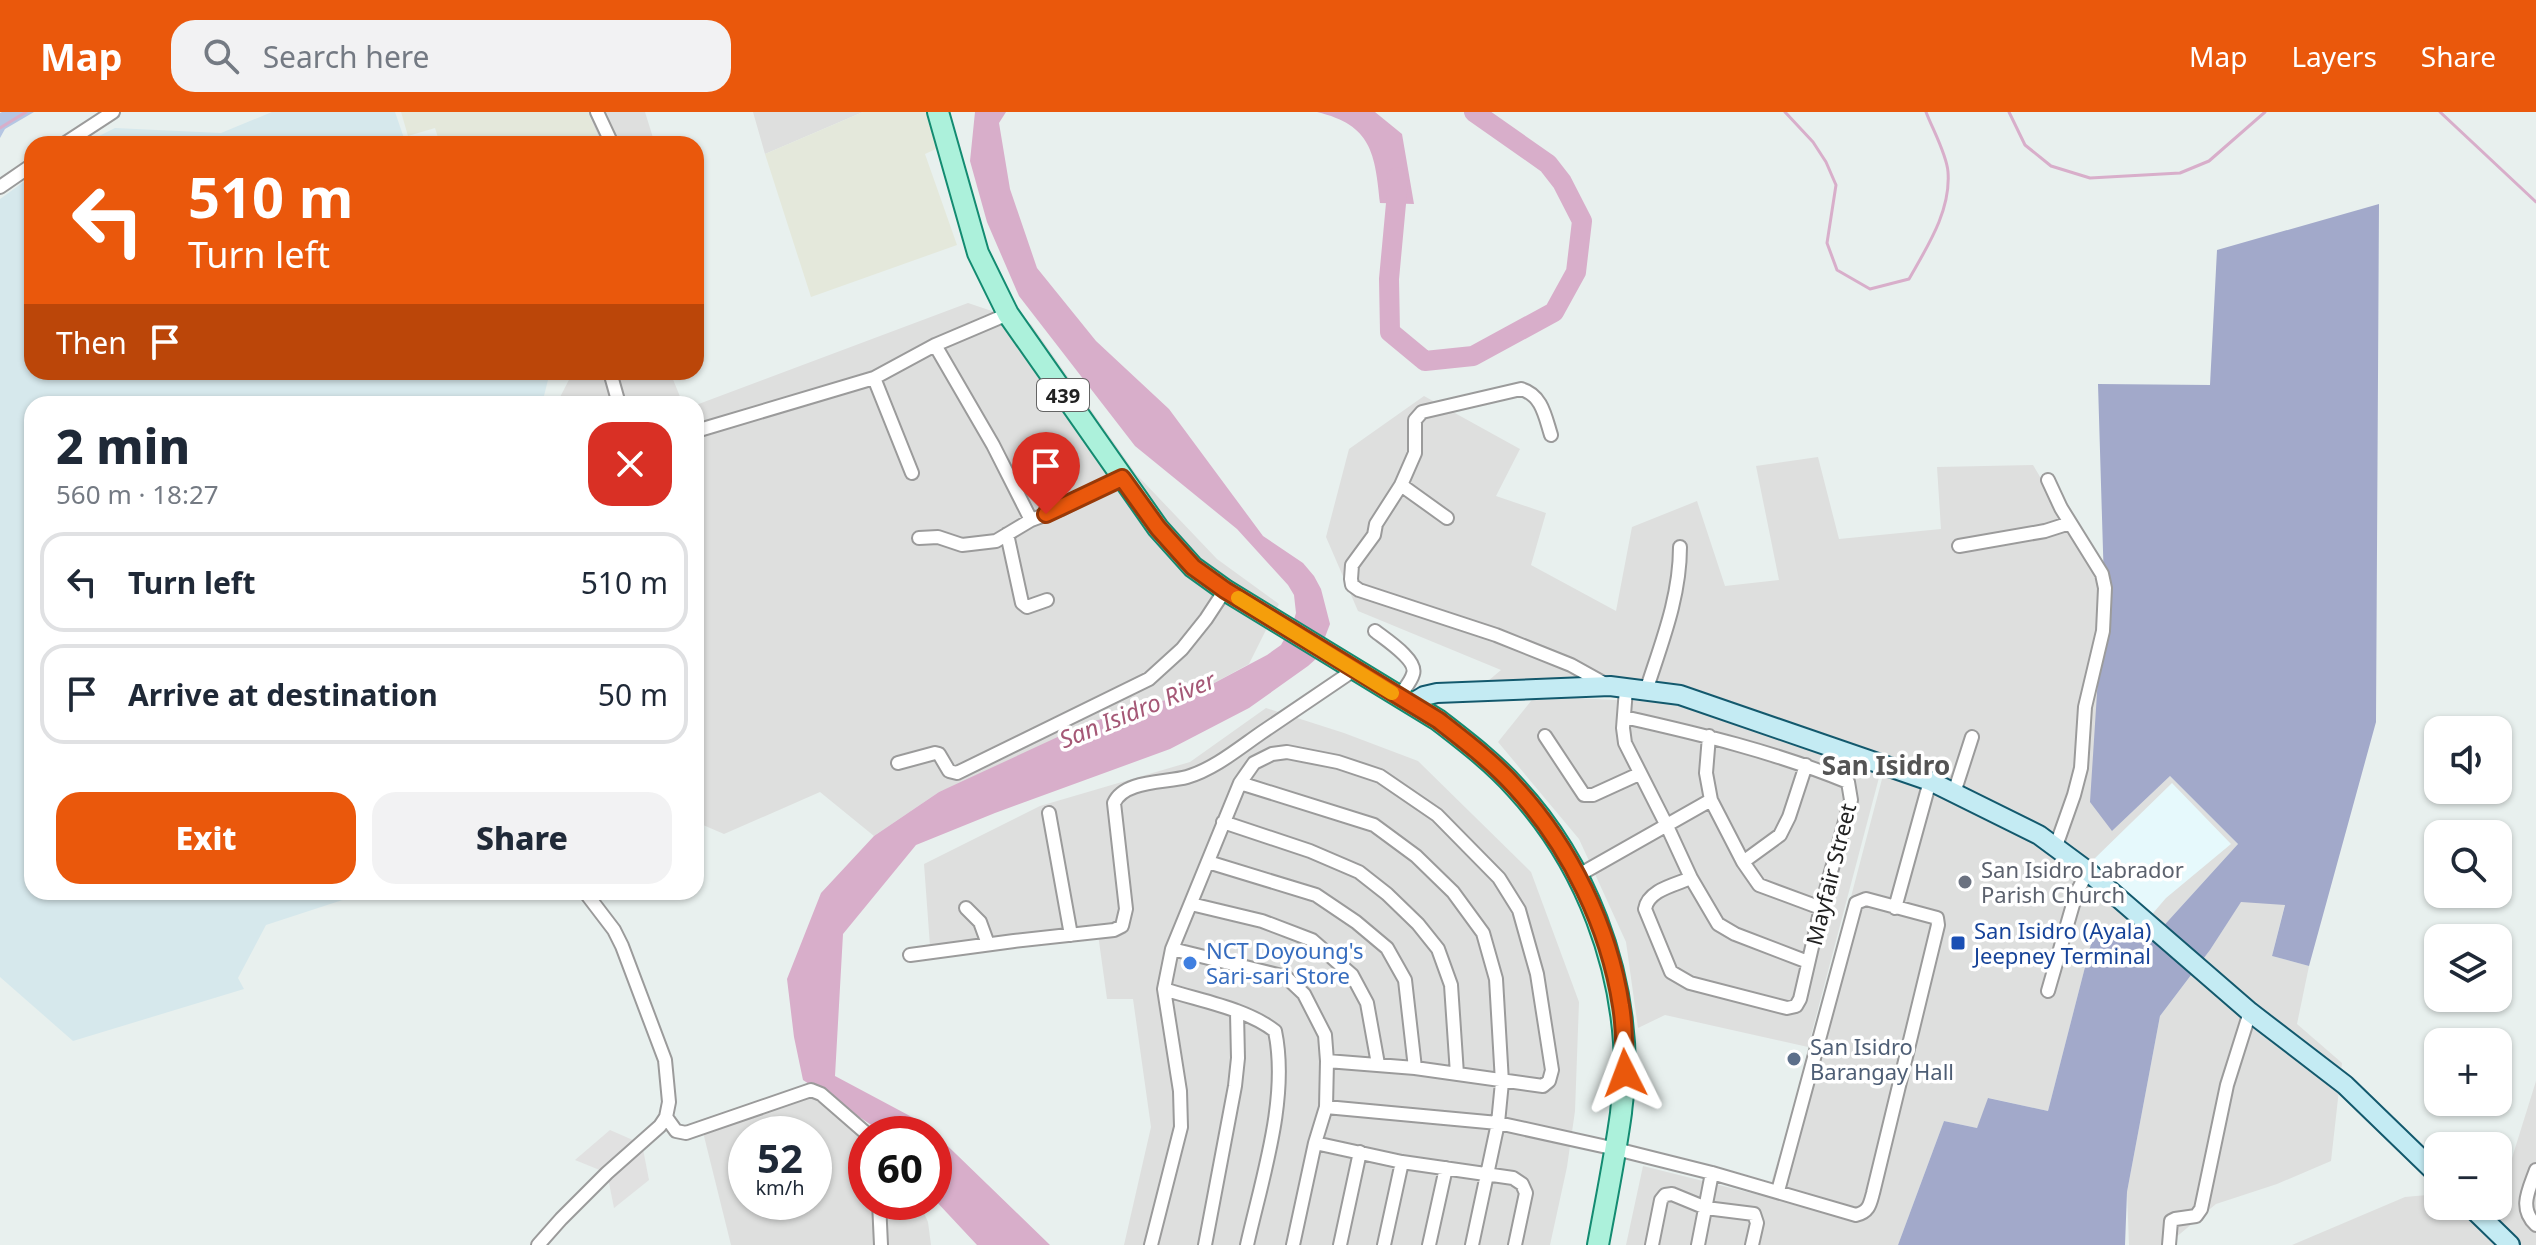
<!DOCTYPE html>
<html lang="en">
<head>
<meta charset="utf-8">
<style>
  body { margin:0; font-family:"Noto Sans",sans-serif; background:#f2f2f3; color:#1f2937; height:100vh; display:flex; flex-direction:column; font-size:30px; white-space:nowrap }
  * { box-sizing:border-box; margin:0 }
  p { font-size:26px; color:#747a83 }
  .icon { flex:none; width:44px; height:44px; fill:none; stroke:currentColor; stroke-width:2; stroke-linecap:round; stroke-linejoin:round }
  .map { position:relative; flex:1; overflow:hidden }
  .drawer { position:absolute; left:24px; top:284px; width:680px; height:504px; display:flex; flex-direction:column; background:#fff; border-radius:24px; box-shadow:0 2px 6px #0004 }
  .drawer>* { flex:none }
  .top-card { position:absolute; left:24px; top:24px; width:680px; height:244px; border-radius:24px; box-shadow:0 2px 6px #0004; background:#ea580c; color:#fff; overflow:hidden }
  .tools { position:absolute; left:2424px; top:604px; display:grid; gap:16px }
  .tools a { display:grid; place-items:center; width:88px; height:88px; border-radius:16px; background:#fff; box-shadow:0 2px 6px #0004; font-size:40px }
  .speed { position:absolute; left:728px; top:1004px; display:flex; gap:16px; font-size:40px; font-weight:700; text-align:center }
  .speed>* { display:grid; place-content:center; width:104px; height:104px; border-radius:50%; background:#fff; box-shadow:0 2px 6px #0004; line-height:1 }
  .speed small { font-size:20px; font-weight:400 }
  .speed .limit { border:12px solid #d22; background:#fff; color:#111 }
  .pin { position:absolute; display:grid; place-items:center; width:68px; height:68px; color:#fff; margin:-82px -34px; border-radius:50% 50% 50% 0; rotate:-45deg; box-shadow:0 0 8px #0007 }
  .pin .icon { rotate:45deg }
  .me { position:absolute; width:88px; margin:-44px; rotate:357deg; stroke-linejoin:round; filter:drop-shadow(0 0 6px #0008) }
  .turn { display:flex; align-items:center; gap:28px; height:168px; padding:0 32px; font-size:36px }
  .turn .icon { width:104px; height:104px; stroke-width:2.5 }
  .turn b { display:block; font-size:56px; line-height:68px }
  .then { display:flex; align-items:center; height:76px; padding:0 32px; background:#0003; gap:16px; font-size:30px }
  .round { display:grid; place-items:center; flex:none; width:84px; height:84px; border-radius:24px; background:#f2f2f3 }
  .headline { display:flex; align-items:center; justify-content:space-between; height:136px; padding:0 32px }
  h1 { font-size:48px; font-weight:800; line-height:60px }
  .cta { display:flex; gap:16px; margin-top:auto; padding:16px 32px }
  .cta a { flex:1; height:92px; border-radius:24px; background:#ea580c; color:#fff; font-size:32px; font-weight:800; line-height:92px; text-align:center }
  .cta a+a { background:#f2f2f3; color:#1f2937 }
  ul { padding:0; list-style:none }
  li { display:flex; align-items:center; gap:24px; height:100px; margin:0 16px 12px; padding:0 16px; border:4px solid #e0e1e3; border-radius:24px }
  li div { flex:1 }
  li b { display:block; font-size:30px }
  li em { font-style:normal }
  header { display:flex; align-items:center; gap:48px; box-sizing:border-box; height:112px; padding:0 40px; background:#ea580c; color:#fff }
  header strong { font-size:38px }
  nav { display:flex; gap:44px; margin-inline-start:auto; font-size:28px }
  .search { width:560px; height:72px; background:#f2f2f3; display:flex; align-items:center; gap:20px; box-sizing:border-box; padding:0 28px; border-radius:24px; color:#747a83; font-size:30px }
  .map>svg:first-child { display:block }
  .residential { fill:#dedfde; fill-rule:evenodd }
  .industrial { fill:#e4e8db }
  .education { fill:#e6f9fc }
  .farmland { fill:#d6e8ec }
  .grass { fill:#b5c6e3 }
  .forest { fill:#a2a9ca }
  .parking { fill:#e1e1e1 }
  .water { fill:#d8aeca }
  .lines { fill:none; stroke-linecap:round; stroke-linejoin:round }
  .stream { stroke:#d8aeca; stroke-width:3 }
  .river { stroke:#d8aeca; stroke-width:20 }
  .street-casing { stroke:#9b9b9b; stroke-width:16 }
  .secondary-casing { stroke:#13596d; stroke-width:22 }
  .primary-casing { stroke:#138b71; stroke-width:24 }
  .street { stroke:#fff; stroke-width:12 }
  .secondary { stroke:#c4ebf3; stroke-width:18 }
  .primary { stroke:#acf1db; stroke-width:20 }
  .route-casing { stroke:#983908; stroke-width:20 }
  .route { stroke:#ea580c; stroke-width:14 }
  .slow { stroke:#f59e0b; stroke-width:14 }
  .worship-dot { fill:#6b7280; stroke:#fff; stroke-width:3 }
  .transit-dot { fill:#1a4fb4; stroke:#fff; stroke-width:3 }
  .shop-dot { fill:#3f7fe0; stroke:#fff; stroke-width:3 }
  .service-dot { fill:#5c6f8a; stroke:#fff; stroke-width:3 }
  .labels { text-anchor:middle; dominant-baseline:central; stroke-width:7; stroke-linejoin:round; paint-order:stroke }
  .shield { fill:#fff; stroke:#646464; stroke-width:2 }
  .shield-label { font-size:20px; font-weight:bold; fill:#212121 }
  .worship-label { font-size:22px; fill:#5b616d; stroke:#fff; text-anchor:start }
  .street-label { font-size:22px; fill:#212121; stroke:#fff }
  .transit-label { font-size:22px; fill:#164399; stroke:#fff; text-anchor:start }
  .shop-label { font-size:22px; fill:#366cbe; stroke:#fff; text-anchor:start }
  .service-label { font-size:22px; fill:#4e5e75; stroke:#fff; text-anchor:start }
  .water-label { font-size:24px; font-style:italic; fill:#a55876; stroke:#fff }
  .quarter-label { font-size:26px; font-weight:bold; fill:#545454; stroke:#fff }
</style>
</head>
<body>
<header>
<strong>Map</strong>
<div class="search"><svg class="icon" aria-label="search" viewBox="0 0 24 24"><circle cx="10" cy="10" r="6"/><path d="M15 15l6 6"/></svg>Search here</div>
<nav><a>Map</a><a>Layers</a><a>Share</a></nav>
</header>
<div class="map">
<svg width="2536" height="1133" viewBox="0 0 2536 1133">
  <rect width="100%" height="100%" fill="#e8f0ee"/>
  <path class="residential" d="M588,0H645L655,32H601Z
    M753,0H863L765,42Z
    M968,191L1031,212L1136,362L1217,447L1279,492L1249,552L1203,577L939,680L874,724L820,680L724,722L696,710V293Z
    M573,260H670L683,292H559L558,289Z
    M1424,284L1520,337L1496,384L1546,401L1531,453L1616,499L1632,415L1697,389L1725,474L1779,468L1756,354L1818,345L1839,427L1941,417L1937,355L2033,353L2104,472L2112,719L2170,664L2238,732L2158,820L2093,824L2048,999L1989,986L1977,1016L1944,1009L1898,1133H1626L1643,1054L1767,1085L1812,933L1887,648L1598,570L1488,569L1501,558L1358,499L1326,425L1349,337Z
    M1535,584L1675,591L1881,658L1808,935L1665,903L1638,916L1626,830L1579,727L1498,630Z
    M1266,596L1344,621L1418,649L1531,760L1579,890L1575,999L1567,1055L1550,1133H1124L1151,1015L1133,887H1107L1097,815L930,834L924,752L1040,694L1190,650Z
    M2241,789L2285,792L2272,844L2309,854L2297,912L2342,951L2331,1049L2277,1072L2216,1092L2175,1126L2172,1133H2129L2127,1080L2160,904L2210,838Z
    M2536,969V1133H2520L2493,1107Z
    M807,972L875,1022H866V1090H919L928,1110L931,1133H731L700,1008ZM746,1022H814V1090H746Z
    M2438,1082V1094H2466L2502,1133H2292L2405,1085Z"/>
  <path class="industrial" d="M401,0H588L601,32H440L435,16L408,24Z
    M863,0H928L938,36L925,42L957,133L811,185L765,42Z"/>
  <path class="education" d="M2172,671L2231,732L2166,786L2148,807L2091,750Z"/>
  <path class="farmland" d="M272,0H395L406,32H83L115,16L221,21Z
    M32,64V260H550L542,292H32V780H367L266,813L238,866L244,877L73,929L0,865V87Z"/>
  <path class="grass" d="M2,0H34L5,17L0,26V1Z"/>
  <path class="forest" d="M2379,92L2376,610L2309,854L2272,844L2285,793L2241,790L2210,838L2160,904L2127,1080L2125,1133H1898L1944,1009L1977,1016L1988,986L2048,999L2093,824L2158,820L2238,732L2170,664L2112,719L2090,690L2104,472L2098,272L2210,273L2217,138Z"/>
  <path class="parking" d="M610,1018L642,1032L649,1068L614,1096L607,1061L575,1048Z"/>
  <path class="water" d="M975,0H1006L999,11L1010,77L1037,156L1096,229L1169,297L1263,424L1303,451L1314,464L1321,477L1330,512L1317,546L1308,554L1249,596L1170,637L995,701L916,733L843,822L835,964L925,1012L1050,1133H977L934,1087V1022H885L803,968L794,925L787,867L821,781L874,724L939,680L1088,611L1203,577L1267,543L1281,533L1293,511L1296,501L1294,483L1288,473L1237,417L1135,334L1019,184L987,110L970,49Z
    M1317,0H1375L1402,22L1414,92L1380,91C1375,42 1372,13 1317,0Z"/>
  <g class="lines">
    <path class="stream" d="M1785,0L1813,30L1826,50L1836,73L1827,131L1837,158L1870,177L1909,167C1927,135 1951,99 1948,60C1947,43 1932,16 1926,0
      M2009,0L2025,33L2051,54L2090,66L2180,61L2209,49L2265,0
      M2440,0L2536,90
      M0,16L26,0"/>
    <path class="river" d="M1397,65L1398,70L1389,167L1390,220L1425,249L1473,244L1554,200L1576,160L1582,109L1562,70L1548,52L1474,0"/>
    <g class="street-casing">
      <path id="street" d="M597,0L612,32
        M64,32L113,0
        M0,75L32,53
        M935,233L993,333L1031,408
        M610,260L619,292
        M874,266L912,361
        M696,319L874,266L935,233L1008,202
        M1551,323C1545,304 1542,283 1521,277L1422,300L1415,308V341L1401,373L1376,412L1374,423L1352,453L1351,467L1352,473L1359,478L1496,523L1571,553L1607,573
        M2048,368L2061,396L2102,462L2105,476L2103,519L2085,595L2081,656L2074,683L2056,734
        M1401,373L1447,406
        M1007,422L1022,491L1027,495L1047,488
        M919,426L938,425L962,433L996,429L1031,408L1061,397L1122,366
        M1959,434L2045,419L2070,411
        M1375,519C1385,527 1418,548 1413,562C1411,570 1403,578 1399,585
        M1626,577L1623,616L1625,631L1667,714L1691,766L1718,812L1735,822L1808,850
        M1646,579C1661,532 1680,486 1680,435
        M1624,605C1700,622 1775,640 1848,670L1851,688L1821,796L1800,887L1796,894L1787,896L1690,871L1671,860L1645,797C1648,778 1675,773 1691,766
        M1545,624L1584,683H1593L1639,662
        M1709,624L1706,661L1711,688L1743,750L1759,773L1821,796
        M898,651L935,641L939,642L949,659L957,661L1149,567L1182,537L1206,507L1225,478
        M1240,671L1374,713L1416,744L1453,780L1483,821L1496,867L1502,970L1498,1011L1472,1133
        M1954,681L1972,625
        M1049,701L1071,823
        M1223,710L1310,739L1359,760L1387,782L1418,812L1438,837L1451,873L1457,962
        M1208,750L1316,783L1356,810L1387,836L1405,868L1415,956
        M1743,750L1780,723L1789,705L1806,653
        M1577,764L1711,688
        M1191,792L1262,809L1312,828L1352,863L1367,891L1378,952
        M966,796L980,810L988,832
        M1895,796L1930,669
        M1172,837L1286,865L1304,882L1325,923L1327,949L1326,995L1315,1031L1293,1133
        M910,843L1014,829L1114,818L1122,814L1126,797L1114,691C1124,668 1165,671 1187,665C1214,657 1238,637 1261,621C1292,600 1323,579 1354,558
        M1164,877C1200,889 1245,896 1275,919C1289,986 1262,1066 1247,1133
        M2048,879L2076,782L2088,759
        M1326,995L1498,1011L1616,1037L1712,1061L1856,1103C1869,1100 1870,1092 1873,1081L1938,813L1937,806L1866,787L1856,791L1778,1079
        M666,1005L676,1019L686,1021L811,978L821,982L867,1022
        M1315,1031L1402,1050L1513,1066L1522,1072L1526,1081L1515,1133
        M2536,1058C2529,1078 2518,1096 2536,1113
        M879,1090L881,1133
        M538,1133L561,1107L607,1061L660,1014L666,1005L669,990L665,948L622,834L614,818L585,780
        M1151,1133L1181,1015L1180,979L1164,877L1172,837L1240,671L1254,651L1272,642L1287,640L1338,650L1380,664L1437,703L1499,766L1519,798L1537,862L1552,958L1549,969L1543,974L1415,956L1327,949
        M1205,1133L1235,974L1238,946L1237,901
        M1340,1133L1360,1040
        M1384,1133L1402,1050
        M1429,1133L1446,1056
        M1652,1133L1661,1088L1665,1083L1672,1082L1706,1096L1754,1102L1757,1111L1752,1133
        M1698,1133L1712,1061
        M2169,1133L2171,1109L2175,1107L2196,1104L2201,1097L2227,973L2250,900"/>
    </g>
    <g class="secondary-casing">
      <path id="secondary" d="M1411,592L1424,584L1437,581L1610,574L1680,583L1930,669L2039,723L2085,757L2250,900L2345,973L2438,1063
        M2470,1094L2510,1133"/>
    </g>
    <g class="primary-casing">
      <path id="primary" d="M938,0L978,141L1008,202L1158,416L1193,455L1225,478L1438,608C1465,629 1493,650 1516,676C1586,752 1625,856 1625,959C1625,973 1622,987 1621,1001C1615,1045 1606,1089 1598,1133"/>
    </g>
    <use href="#street" class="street"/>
    <use href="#secondary" class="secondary"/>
    <use href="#primary" class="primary"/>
  </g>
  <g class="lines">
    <g class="route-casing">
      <path id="route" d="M1046,402L1122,366L1158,416L1193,455L1225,478L1438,608C1465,629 1494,651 1516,676C1570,735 1609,815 1621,894C1625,916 1624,939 1625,961"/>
    </g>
    <use href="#route" class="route"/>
    <path class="slow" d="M1238,486L1392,581"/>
  </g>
  <circle class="worship-dot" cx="1965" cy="770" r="8"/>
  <rect class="transit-dot" x="1950" y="823" width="16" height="16" rx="4"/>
  <circle class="shop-dot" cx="1190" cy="851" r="8"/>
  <circle class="service-dot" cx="1794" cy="947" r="8"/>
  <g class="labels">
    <rect class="shield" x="1037" y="267" width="52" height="32" rx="6"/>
    <g class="shield-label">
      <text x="1063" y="283">439</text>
    </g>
    <g class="worship-label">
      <text x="1981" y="757">San Isidro Labrador<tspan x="1981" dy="25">Parish Church</tspan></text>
    </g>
    <g class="street-label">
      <text transform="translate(1830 762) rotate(-76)">Mayfair Street</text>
    </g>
    <g class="transit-label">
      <text x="1974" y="818">San Isidro (Ayala)<tspan x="1974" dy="25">Jeepney Terminal</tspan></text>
    </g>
    <g class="shop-label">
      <text x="1206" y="838">NCT Doyoung's<tspan x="1206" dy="25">Sari-sari Store</tspan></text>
    </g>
    <g class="service-label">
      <text x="1810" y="934">San Isidro<tspan x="1810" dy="25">Barangay Hall</tspan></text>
    </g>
    <g class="water-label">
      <text transform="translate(1137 597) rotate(-22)">San Isidro River</text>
    </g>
    <g class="quarter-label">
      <text x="1886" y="653">San Isidro</text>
    </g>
  </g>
</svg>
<div class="tools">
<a><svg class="icon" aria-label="sound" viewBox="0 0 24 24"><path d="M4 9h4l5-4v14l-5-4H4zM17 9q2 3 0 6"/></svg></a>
<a><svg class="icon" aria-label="search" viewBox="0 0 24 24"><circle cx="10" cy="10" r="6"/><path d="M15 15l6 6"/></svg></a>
<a><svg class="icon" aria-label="layers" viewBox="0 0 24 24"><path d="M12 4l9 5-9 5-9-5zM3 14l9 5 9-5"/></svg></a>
<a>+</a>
<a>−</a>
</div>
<div class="speed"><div>52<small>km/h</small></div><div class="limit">60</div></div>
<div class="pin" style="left:1046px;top:402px;background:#d93025"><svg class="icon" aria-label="arrive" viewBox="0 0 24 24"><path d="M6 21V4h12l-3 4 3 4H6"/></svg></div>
<svg class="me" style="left:1625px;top:961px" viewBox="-20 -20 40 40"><path d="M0-17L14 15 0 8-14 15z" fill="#ea580c" stroke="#fff" stroke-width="4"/></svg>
<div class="top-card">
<div class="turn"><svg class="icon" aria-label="left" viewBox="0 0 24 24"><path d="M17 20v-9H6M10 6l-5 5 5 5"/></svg><div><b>510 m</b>Turn left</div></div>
<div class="then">Then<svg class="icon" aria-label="arrive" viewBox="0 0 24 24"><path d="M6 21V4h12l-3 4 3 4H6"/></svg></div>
</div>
<section class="drawer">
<div class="headline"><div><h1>2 min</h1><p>560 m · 18:27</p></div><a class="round" style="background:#d93025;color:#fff"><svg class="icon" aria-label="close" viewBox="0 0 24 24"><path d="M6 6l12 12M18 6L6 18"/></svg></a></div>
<ul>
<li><svg class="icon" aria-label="left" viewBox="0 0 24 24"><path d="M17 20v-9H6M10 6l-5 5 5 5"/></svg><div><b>Turn left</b></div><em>510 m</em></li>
<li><svg class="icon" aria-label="arrive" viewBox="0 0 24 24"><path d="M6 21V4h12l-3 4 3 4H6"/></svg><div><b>Arrive at destination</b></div><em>50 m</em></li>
</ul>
<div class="cta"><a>Exit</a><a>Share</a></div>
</section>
</div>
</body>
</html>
